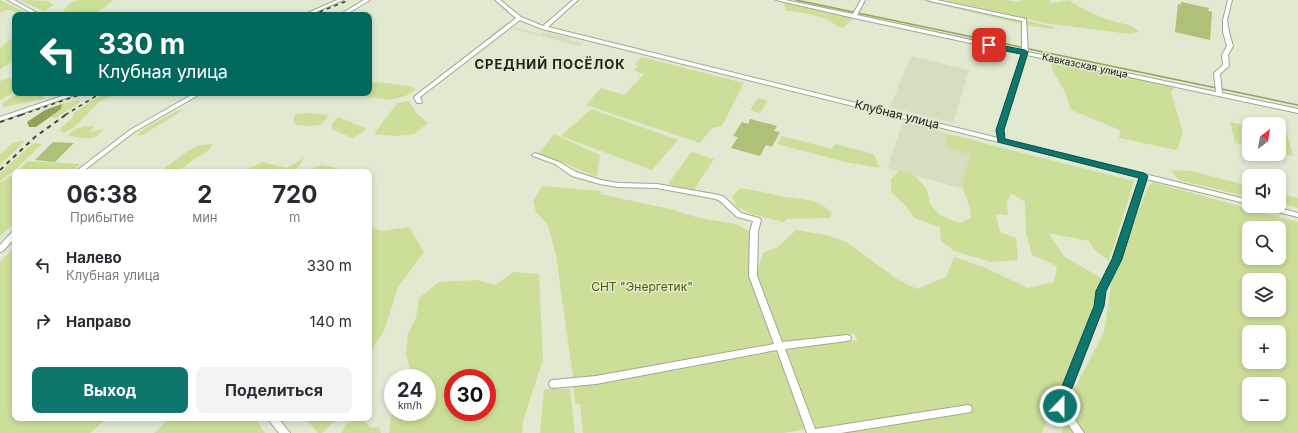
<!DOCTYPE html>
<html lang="ru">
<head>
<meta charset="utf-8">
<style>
  body { margin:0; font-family:Inter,sans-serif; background:#f2f2f3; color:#2b2b33; height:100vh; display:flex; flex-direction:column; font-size:15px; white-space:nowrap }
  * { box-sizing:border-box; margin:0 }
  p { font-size:13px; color:#7c7c81 }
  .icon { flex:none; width:22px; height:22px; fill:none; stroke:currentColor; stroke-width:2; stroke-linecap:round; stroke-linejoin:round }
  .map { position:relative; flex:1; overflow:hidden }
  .details { position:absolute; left:12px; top:169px; width:360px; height:252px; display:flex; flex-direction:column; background:#fff; border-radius:8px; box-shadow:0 2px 6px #0003 }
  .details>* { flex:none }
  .banner { position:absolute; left:12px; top:12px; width:360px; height:84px; border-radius:8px; box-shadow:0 2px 6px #0003; background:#00695c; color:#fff; overflow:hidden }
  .needle { width:26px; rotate:31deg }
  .controls { position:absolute; left:1242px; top:117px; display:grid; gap:8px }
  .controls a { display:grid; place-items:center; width:44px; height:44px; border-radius:8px; background:#fff; box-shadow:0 2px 6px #0003; font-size:20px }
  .speed { position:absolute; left:384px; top:369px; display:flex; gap:8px; font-size:20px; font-weight:700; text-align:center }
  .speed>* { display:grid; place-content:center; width:52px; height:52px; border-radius:50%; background:#fff; box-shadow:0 2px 6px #0003; line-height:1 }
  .speed small { font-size:10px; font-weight:400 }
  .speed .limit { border:6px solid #d22; background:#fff; color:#111 }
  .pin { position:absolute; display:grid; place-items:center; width:34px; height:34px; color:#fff; margin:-17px; border-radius:8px; box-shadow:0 2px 6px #0006 }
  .me { position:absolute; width:44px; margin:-22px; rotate:22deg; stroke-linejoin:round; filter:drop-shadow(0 0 3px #0008) }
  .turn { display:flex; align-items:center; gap:14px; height:84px; padding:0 20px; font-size:18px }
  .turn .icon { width:52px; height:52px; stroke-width:2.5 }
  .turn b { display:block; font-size:28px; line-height:34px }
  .eta { display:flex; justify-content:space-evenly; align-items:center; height:68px; text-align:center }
  .eta b { font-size:24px; font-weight:700; line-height:28px }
  .action { display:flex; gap:8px; margin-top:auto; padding:8px 20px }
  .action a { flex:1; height:46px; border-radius:8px; background:#0f766e; color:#fff; font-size:16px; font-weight:700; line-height:46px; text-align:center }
  .action a+a { background:#f2f2f3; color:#2b2b33 }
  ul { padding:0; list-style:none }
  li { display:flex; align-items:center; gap:12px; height:56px; padding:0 20px }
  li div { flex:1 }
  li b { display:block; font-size:15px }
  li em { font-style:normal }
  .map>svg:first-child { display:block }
  .built { fill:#d5dfbf }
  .green { fill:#ccdf99; fill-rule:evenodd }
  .water { fill:#90a359 }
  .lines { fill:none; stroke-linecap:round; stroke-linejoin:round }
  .stream { stroke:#90a359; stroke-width:1.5 }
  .building { fill:#adc177 }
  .minor-casing { stroke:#a0a790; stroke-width:2 }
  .minor { fill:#fff; fill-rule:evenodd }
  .rail-far1 { stroke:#414539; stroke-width:1.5; stroke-dasharray:4 4; stroke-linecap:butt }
  .rail { stroke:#414539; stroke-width:2; stroke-dasharray:4.5 4.5; stroke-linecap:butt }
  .route { fill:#0f766e; stroke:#0a4d48 }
  .labels { text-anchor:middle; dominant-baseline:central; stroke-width:3; stroke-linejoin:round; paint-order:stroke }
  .far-street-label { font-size:10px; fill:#20231a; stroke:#e1e9d0 }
  .street-label { font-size:12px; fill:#20231a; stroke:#e1e9d0 }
  .park-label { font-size:12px; fill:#4e5f09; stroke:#e1e9d0 }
  .far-district-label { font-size:13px; font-weight:bold; letter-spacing:1px; fill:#20231a; stroke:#e1e9d0 }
</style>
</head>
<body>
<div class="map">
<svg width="1298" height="433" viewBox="0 0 1298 433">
  <rect width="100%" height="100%" fill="#e1e9d0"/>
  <path class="built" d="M515,27L541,34L543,32L570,38L569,40L583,43L580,46L512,29Z
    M911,56L969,70L953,123L890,107Z
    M903,122L978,141L967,190L887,168Z"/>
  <path class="green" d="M0,0L25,12L27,15H18L12,10H7L0,13Z
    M19,0L48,1L54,5L44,11Z
    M79,0H114L94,15H63C65,5 69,3 79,0Z
    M920,0H937L1055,27L1052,29L1030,26Z
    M945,0H1005L1019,2L1021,0H1049L1051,3L1070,0C1076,7 1099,16 1109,20C1120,24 1132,23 1139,32L1129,34L1045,23Z
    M784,3L853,18L843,28L838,27C829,17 799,11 786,11Z
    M15,35V60L0,69V48Z
    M641,57L744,83L722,126L712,128L700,143L586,105L601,88L624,95L644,74L633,70L638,66L635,65Z
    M1052,60L1175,86L1171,92L1183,133L1177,150L1119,138L1120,130L1071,110L1064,90L1052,70Z
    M11,78L10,80L15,79V92L0,100V82L2,80Z
    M377,82L409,86L416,89C400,102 388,100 368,97L364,93H369V83Z
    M18,93H35L44,96L43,99L3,107V103Z
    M108,93H117L99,102L75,127L63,133L59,130L73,117L74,113L89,102Z
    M758,98L768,101L760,113L750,110Z
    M80,100L79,103L56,118L50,117L61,109L62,104Z
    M409,101L416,113L428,123L414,134L396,136L374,134L397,103Z
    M181,109L180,112L143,135H136L152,124Z
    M591,109L678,140L652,170L561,136Z
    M311,113L329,115L322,124L311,126L296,125L293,120L295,114Z
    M338,117L367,129L352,138L332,129V124Z
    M1230,122L1249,126V146L1235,143Z
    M86,126H94L90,132L103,129C95,143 80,138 67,135L76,129Z
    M1279,133L1287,134L1293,156L1279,153Z
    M554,134L600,155L597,177L539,153Z
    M947,134L1134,181L1109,261L1094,249L1089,241L1048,233L1065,257L1101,278L1088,320L1042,433H837L971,413L968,409L817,431L813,428L786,350L858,340L853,333L845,336L782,343L757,277L758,268L763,253L778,247L796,230L827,235L846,242L897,279L917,289L946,277L954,257L984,267L1028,288L1054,282L1057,266L1032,255L1026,233L1025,202L1011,193L1007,202L1008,215L996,214L1000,232L1016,238L1018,260L991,262L954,251L941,241L940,227L914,218L906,206L891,192V179L899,171L913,174L927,189L930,204L940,215L959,223L971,218C971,206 964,195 963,187C963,176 967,164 971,155L945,147Z
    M782,136L832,149L835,144L874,154L880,168L846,162L777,144Z
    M25,141L0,165V154L14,142Z
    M33,143L42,144L18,167L0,181V173Z
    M213,144C209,152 203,154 196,158C187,164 173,179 162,170L188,151L200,145Z
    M691,152L714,159L693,191L668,184Z
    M304,158L295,172H242L263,162L286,168Z
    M28,161L80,164L71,172H16Z
    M321,165L356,172H304Z
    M1171,170L1191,171L1249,186V197L1178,180Z
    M15,173V223L0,236V183Z
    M1152,182L1298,222V433H1062L1073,392L1104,332L1113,273L1123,253L1145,193ZM1249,228H1279V258H1249ZM1249,280H1279V310H1249ZM1249,332H1279V362H1249ZM1249,384H1279V414H1249Z
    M542,186L601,191L600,194L670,209L699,218L736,224L751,232L749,275L775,343L614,374L573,377L556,255L548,225L536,212L533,201Z
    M740,188C753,190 766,193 780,196C800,200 816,197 832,213L830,218L787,219L784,222L751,214L736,206L732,196Z
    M1279,193L1298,198V208L1279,203Z
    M369,227L382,231L409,227L424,252L398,287L384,331L369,354Z
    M15,246V418H107L90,433H0V262Z
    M513,272L539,274L543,360L523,421L522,433H389L393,404V412H427V378H409L411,374L406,353L408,334L416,318L419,298L439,282L476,280L495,285ZM453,378H487V412H453Z
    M778,351L806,429L784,433H583L580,404L575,403L573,384L597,382Z
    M544,389H570L575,433H540Z
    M170,418H255L265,433H154Z
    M305,418H338L322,433H318Z
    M357,418H363L370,428L379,427L381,433H341L346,424Z"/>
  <path class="water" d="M62,104L61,109L36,127H29L27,122L45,110Z"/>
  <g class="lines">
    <path class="stream" d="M796,0L1020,47
      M1029,49L1298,105"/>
  </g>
  <path class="building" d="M1181,2L1209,8L1208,11L1212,12L1210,40L1175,32L1178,4L1181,5Z
    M750,119L777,126L774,131L780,132L772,147L766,145L760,156L731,148L738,137L733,136L742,122L748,124Z
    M53,142L74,143L55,162L35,160Z"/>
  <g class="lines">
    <g class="minor-casing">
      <path id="minor" d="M8,0H14L41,15H35Z
        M337,0H343L309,15H303Z
        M364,0H370L345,15H339Z
        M495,0H500L521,17L543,26L573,0H578L548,27L998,138L997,130L1022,54L854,18L776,0H785L853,14L861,0H865L857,15L1022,51V21L930,1L928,0H937L1026,19L1028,52L1216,92L1214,73L1223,65L1222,55L1227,46L1223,32V20L1228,0H1232L1227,20L1229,32L1233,46L1228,55L1229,66L1220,74L1222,93L1298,109V113L1027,55L1003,130L1004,139L1249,200V204L1146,179L1121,259L1105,291L1103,307L1065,405L1084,433H1074L1056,406L1095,307L1097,291L1113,259L1140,177L542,29L520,20L420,97L422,102L421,103H417L414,97L415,96L516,18Z
        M71,93H80L0,121V117Z
        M195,93H202L134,132L82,172H75L130,130Z
        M535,153L559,162L576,172L601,180L618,183L657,184L719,195L724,197L741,213L759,218L761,220L758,231L757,276L782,342L847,335L850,336L851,338L850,340L847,341L785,349L815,429L968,405L971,406L972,409L971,412L841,433H807L777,350L596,384L553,388L550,387L549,384L550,381L553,380L596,376L774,344L749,276L750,231L753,221L737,217L720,201L716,199L657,188L618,187L600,184L572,176L555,164L533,156L532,155Z
        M1260,206H1272L1298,213V217L1261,208Z
        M15,231V238L3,251L0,252V245L12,232Z
        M267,418H278L290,433H279Z"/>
    </g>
    <use href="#minor" class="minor"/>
    <path class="rail-far1" d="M312,15L349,0
      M21,115L85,93
      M65,115L101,93"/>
    <path class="rail" d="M0,122L24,114
      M0,170L35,137L67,114"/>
  </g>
  <path class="route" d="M989,43L1025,50L1028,52L1004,130L1005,139L1144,173L1148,176L1122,259L1106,291L1104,306L1065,406L1064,410L1060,411L1055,410L1054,406L1094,306L1096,291L1112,259L1139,178L998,142L996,130L1021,54L987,47V44Z"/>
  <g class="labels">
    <g class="far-street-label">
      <text transform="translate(1085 65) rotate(12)">Кавказская улица</text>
    </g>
    <g class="street-label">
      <text transform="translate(897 114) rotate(14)">Клубная улица</text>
    </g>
    <g class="park-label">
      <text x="642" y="286">СНТ "Энергетик"</text>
    </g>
    <g class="far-district-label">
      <text x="550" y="64">СРЕДНИЙ ПОСЁЛОК</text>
    </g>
  </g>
</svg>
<div class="controls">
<a><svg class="needle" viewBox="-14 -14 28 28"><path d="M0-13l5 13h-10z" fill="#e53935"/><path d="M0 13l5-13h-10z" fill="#7c7c81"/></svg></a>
<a><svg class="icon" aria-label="sound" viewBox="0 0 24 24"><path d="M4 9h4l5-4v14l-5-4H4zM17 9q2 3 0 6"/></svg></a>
<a><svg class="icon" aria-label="search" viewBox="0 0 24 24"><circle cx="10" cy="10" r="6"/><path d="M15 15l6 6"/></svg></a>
<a><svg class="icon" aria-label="layers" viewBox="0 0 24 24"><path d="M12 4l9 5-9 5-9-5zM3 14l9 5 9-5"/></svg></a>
<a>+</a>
<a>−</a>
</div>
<div class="speed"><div>24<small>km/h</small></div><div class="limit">30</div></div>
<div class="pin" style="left:989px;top:45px;background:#d93025"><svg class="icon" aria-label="arrive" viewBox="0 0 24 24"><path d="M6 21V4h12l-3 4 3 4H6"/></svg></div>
<svg class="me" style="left:1060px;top:406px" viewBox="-20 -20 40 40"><circle r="17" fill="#0f766e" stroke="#fff" stroke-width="3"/><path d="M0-11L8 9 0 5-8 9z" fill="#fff"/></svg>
<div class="banner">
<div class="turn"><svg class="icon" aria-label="left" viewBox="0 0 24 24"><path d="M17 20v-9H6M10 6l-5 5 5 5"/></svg><div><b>330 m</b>Клубная улица</div></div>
</div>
<section class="details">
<div class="eta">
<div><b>06:38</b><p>Прибытие</p></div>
<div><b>2</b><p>мин</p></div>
<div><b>720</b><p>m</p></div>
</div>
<ul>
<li><svg class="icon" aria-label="left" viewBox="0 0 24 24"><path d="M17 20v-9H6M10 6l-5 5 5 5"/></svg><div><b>Налево</b><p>Клубная улица</p></div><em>330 m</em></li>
<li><svg class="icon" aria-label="right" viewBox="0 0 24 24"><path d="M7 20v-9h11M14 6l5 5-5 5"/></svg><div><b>Направо</b></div><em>140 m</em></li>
</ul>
<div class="action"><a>Выход</a><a>Поделиться</a></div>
</section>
</div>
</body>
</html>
